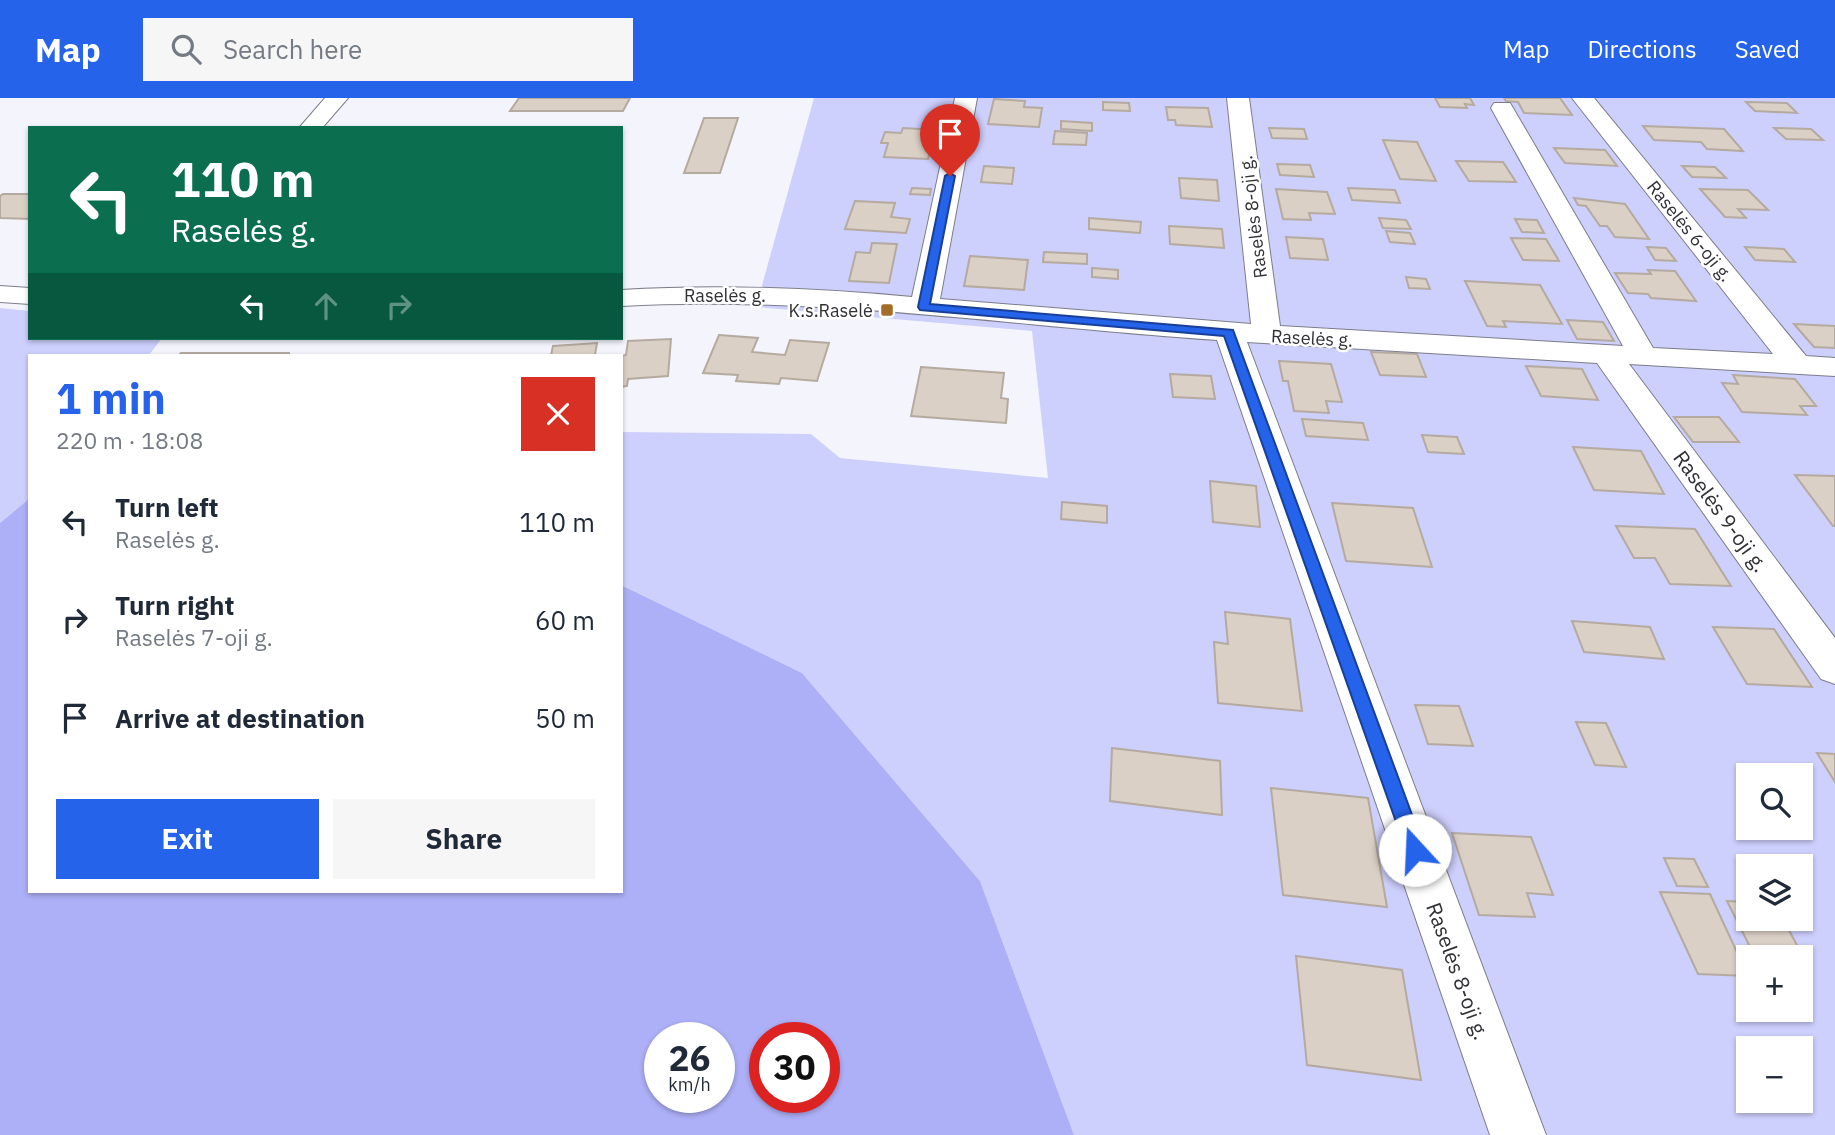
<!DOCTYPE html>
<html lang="en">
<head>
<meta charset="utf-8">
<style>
  body { margin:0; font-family:"IBM Plex Sans",sans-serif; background:#f6f6f7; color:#1f2937; height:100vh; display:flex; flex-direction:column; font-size:26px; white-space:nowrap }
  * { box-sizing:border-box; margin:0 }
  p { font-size:23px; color:#747a83 }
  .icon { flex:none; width:38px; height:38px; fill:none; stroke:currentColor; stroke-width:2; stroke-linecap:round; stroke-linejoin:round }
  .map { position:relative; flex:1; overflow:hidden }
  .details { position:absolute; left:28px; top:256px; width:595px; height:539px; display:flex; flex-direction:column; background:#fff; border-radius:0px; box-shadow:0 2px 5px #0004 }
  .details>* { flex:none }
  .top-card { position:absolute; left:28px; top:28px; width:595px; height:214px; border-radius:0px; box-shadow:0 2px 5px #0004; background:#0b6e4f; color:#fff; overflow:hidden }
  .fabs { position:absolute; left:1736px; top:665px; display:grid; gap:14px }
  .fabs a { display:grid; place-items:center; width:77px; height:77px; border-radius:0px; background:#fff; box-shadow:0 2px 5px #0004; font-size:35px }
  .speed { position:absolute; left:644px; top:924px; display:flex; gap:14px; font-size:35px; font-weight:700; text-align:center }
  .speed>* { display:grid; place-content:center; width:91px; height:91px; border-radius:50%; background:#fff; box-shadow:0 2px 5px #0004; line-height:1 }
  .speed small { font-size:18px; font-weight:400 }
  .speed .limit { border:10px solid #d22; background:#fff; color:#111 }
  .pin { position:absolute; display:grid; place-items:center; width:60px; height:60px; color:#fff; margin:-72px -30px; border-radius:50% 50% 50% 0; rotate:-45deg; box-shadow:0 0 7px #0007 }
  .pin .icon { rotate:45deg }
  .me { position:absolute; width:77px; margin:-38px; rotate:340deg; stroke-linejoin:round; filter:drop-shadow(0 0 5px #0008) }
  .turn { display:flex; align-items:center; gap:24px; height:147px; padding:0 28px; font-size:32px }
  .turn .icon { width:91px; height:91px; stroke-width:2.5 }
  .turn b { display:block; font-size:49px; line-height:60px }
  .lanes { display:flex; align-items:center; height:66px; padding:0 28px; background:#0003; justify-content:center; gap:35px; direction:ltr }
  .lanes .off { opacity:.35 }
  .round { display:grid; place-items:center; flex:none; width:74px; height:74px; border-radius:0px; background:#f6f6f7 }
  .summary { display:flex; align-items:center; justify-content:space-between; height:119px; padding:0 28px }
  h1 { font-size:42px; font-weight:700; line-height:52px; color:#2563eb }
  .cta { display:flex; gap:14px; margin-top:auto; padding:14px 28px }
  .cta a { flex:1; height:80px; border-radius:0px; background:#2563eb; color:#fff; font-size:28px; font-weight:700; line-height:80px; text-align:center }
  .cta a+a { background:#f6f6f7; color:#1f2937 }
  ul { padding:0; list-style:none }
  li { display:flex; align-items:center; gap:21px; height:98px; padding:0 28px }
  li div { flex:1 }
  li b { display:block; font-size:26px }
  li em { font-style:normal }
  header { display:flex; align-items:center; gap:42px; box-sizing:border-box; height:98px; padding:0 35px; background:#2563eb; color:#fff }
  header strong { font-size:33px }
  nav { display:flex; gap:38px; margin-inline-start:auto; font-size:24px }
  .search { width:490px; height:63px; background:#f6f6f7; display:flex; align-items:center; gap:18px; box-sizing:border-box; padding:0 24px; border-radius:0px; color:#747a83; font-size:26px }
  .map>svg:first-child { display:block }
  .green { fill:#cdcffd; fill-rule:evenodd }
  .forest { fill:#adaff7; fill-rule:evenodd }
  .building { fill:#dbd0c6; stroke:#b5aaa0; stroke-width:2 }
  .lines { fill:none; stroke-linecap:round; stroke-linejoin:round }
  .minor-casing { stroke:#7c7d89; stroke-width:2 }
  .minor { fill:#fff; fill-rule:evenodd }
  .route { fill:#2563eb; stroke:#184099; stroke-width:2 }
  .poi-dot { fill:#a46b29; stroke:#fff; stroke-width:2.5 }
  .labels { text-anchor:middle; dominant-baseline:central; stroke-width:5; stroke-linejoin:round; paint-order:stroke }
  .far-street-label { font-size:18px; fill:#303035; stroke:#fff }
  .far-poi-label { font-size:18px; fill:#303035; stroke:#fff; text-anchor:end }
  .street-label { font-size:21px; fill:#303035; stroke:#fff }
</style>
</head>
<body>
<header>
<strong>Map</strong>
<div class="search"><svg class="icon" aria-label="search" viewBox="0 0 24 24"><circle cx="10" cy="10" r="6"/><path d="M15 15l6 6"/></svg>Search here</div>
<nav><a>Map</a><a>Directions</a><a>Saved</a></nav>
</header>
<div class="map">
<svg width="1835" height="1037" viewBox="0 0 1835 1037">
  <rect width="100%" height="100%" fill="#f4f4fd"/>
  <path class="green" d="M814,0H1835V1037H1074L980,783L802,575L621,487V334L811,336L840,360L1048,380L1032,233L756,209ZM1748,677H1801V730H1748ZM1748,768H1801V821H1748ZM1748,859H1801V912H1748ZM1748,950H1801V1003H1748Z
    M0,210L30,213V240H162L149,257H30V400L0,425Z"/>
  <path class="forest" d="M30,400V793H621V487L802,575L980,783L1074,1037H0V425ZM660,940H719V999H660ZM765,940H824V999H765Z"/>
  <path class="building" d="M519,0H630L623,13H510Z
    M1435,0H1470L1474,7L1465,6L1467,10L1440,9Z
    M1504,0H1560L1572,17L1524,15L1518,4L1506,3Z
    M994,1L1025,3L1024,9L1042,10L1039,29L988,26Z
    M1103,4L1129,5L1130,13L1103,12Z
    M1746,4L1787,5L1797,15L1755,13Z
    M1166,9L1208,10L1212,29L1176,27L1175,22H1168Z
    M704,20H738L720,75H684Z
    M1061,23L1092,25V33L1061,31Z
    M1643,28L1724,31L1743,53L1707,51L1701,44L1654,42Z
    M903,30L936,32L928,61L884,59L888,45H881L885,34L901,35Z
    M1269,30L1304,31L1307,41L1272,40Z
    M1774,30L1811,31L1823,42L1786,41Z
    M1055,33L1087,35L1086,47L1053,46Z
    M1383,42L1417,44L1436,83L1400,81Z
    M1554,50L1605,52L1617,68L1565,65Z
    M1456,63L1503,64L1516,84L1469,83Z
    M1277,66L1310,67L1314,79L1280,77Z
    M984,68L1014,70L1012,86L981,84Z
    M1682,68L1715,69L1726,80L1692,79Z
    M1179,80L1217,82L1219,103L1181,100Z
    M912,90L931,91L930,97L910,96Z
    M1348,90L1395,92L1400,105L1352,102Z
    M1276,91L1327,94L1335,116L1309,115L1311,122L1283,121Z
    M1700,91L1748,92L1768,112L1738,111L1746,120L1725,119Z
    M3,96H30V121L0,120V98Z
    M1574,100L1625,106L1649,141L1615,139L1607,128H1600L1586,108L1578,107Z
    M855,103L895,105L891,119L910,121L906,135L845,131Z
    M1089,120L1141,124L1140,135L1089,131Z
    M1379,120L1406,122L1411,131L1383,130Z
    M1515,121L1537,122L1544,135L1522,134Z
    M1169,128L1222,131L1224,150L1170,146Z
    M1386,133L1410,135L1415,146L1390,144Z
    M1286,139L1323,141L1328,162L1290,160Z
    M1511,140L1546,141L1559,163L1523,162Z
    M872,145L897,146L889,185L849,183L856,154L870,155Z
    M1647,149L1666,150L1676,163L1655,162Z
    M1745,149L1784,151L1795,164L1755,162Z
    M1044,154L1087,156V166L1043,164Z
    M970,158L1028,162L1024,192L964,188Z
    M1092,170L1118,172V181L1092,179Z
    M1648,172L1675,173L1696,203L1651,200L1648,196L1628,195L1615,175L1651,176Z
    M1406,179L1426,181L1430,191L1409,190Z
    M1465,183L1540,187L1562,226L1503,223L1506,229L1487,228Z
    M1567,222L1603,224L1614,243L1577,241Z
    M1794,226L1835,228V250L1814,249Z
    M719,237L758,240L752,254L785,257L790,242L829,245L817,283L781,280L779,286L736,283L738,277L703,275Z
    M671,241L668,278L628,281L627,288L621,289V258L626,257L628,243Z
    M597,245L595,257H551L553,248Z
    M1371,254L1417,256L1426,279L1380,277Z
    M181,255H290L179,257Z
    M1279,263L1331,266L1342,304L1326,303L1329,315L1294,313L1288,283H1283Z
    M1526,268L1582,271L1598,302L1541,298Z
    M921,269L1004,275L1001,300L1008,301L1006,325L911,318Z
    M1170,276L1211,278L1215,301L1173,299Z
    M1733,277L1795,281L1816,308H1800L1807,317L1742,314L1722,285L1738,286Z
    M1674,319H1719L1739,344H1693Z
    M1302,321L1363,325L1368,342L1306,338Z
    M1422,337L1457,339L1464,356L1428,354Z
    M1573,349L1641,353L1664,396L1594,392Z
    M1795,377L1835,378V428H1833Z
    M1210,383L1256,388L1260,429L1213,424Z
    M1062,404L1107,408V425L1061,421Z
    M1332,405L1413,410L1432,469L1346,463Z
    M1616,428L1695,431L1731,488L1670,486L1655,460H1634Z
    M1225,514L1290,521L1302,613L1218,605L1214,544L1228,546Z
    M1572,523L1650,529L1664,561L1584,554Z
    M1713,529L1774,531L1812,589L1747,586Z
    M1415,607L1459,608L1473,648L1428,646Z
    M1576,624L1606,625L1626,669L1595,667Z
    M1112,650L1220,663L1222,717L1110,703Z
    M1817,655L1835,656V684Z
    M1271,690L1368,700L1387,809L1283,797Z
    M1452,735L1531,739L1553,797L1527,795L1535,819L1479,817Z
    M1664,760L1694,761L1708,789L1677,788Z
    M1660,794L1710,796L1748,878L1698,876Z
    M1727,803L1748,804V821H1783L1800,853L1751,851Z
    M1296,858L1402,872L1421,982L1307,967Z"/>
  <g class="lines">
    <g class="minor-casing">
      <path id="minor" d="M325,0H348L322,30H299Z
        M955,0H977L940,201L1251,226L1227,0H1249L1280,228L1623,248L1491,10L1494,5H1510L1513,10L1653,250L1773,256L1572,0H1594L1806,258L1835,260V278L1629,266L1835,540V586L1821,581L1597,265L1247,244L1546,1037H1490L1217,242C1018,229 821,197 621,208V192C719,186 815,190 912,199Z
        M0,188L30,190V206L0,204Z"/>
    </g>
    <use href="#minor" class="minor"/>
  </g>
  <path class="route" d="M950,75L955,78L930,206L1233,232L1425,752L1422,758L1415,761L1408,758L1406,752L1224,238L920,212L918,209L945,78Z"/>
  <rect class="poi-dot" x="880" y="205" width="14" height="14" rx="3.5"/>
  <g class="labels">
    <g class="far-street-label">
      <text transform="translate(1253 119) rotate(-97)">Raselės 8-oji g.</text>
      <text transform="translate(1690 133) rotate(51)">Raselės 6-oji g.</text>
      <text x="725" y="197">Raselės g.</text>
      <text transform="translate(1312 240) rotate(3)">Raselės g.</text>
    </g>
    <g class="far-poi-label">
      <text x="873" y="212">K.s.Raselė</text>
    </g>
    <g class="street-label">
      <text transform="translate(1721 413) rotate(54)">Raselės 9-oji g.</text>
      <text transform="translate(1458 873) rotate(70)">Raselės 8-oji g.</text>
    </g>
  </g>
</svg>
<div class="fabs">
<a><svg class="icon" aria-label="search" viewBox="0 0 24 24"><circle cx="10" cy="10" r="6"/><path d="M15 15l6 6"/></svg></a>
<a><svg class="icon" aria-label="layers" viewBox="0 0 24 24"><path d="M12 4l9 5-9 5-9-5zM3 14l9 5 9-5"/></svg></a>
<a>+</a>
<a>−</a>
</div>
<div class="speed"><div>26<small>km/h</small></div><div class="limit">30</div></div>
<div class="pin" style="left:950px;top:78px;background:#d93025"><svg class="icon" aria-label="arrive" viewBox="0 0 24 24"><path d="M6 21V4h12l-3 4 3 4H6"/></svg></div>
<svg class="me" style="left:1415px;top:752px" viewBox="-20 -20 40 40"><circle r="19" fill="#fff"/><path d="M0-13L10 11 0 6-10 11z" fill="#2563eb"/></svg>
<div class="top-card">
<div class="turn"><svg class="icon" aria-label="left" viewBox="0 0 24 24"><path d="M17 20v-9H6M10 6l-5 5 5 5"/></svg><div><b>110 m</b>Raselės g.</div></div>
<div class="lanes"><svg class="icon" aria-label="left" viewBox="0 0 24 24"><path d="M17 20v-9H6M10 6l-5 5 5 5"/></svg><svg class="icon off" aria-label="ahead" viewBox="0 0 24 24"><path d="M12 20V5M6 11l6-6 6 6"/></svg><svg class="icon off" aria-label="right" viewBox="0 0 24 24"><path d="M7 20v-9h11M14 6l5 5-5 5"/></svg></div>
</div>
<section class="details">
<div class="summary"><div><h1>1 min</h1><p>220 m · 18:08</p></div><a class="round" style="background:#d93025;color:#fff"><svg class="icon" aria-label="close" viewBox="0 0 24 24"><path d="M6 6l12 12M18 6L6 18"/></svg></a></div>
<ul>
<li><svg class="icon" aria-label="left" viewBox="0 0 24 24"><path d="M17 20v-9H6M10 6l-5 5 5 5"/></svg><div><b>Turn left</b><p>Raselės g.</p></div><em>110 m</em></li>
<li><svg class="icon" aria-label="right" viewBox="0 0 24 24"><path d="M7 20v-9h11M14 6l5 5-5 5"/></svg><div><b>Turn right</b><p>Raselės 7-oji g.</p></div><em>60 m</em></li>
<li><svg class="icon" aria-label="arrive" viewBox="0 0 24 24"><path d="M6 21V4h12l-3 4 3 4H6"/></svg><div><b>Arrive at destination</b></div><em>50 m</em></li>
</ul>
<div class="cta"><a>Exit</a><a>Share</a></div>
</section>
</div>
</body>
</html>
